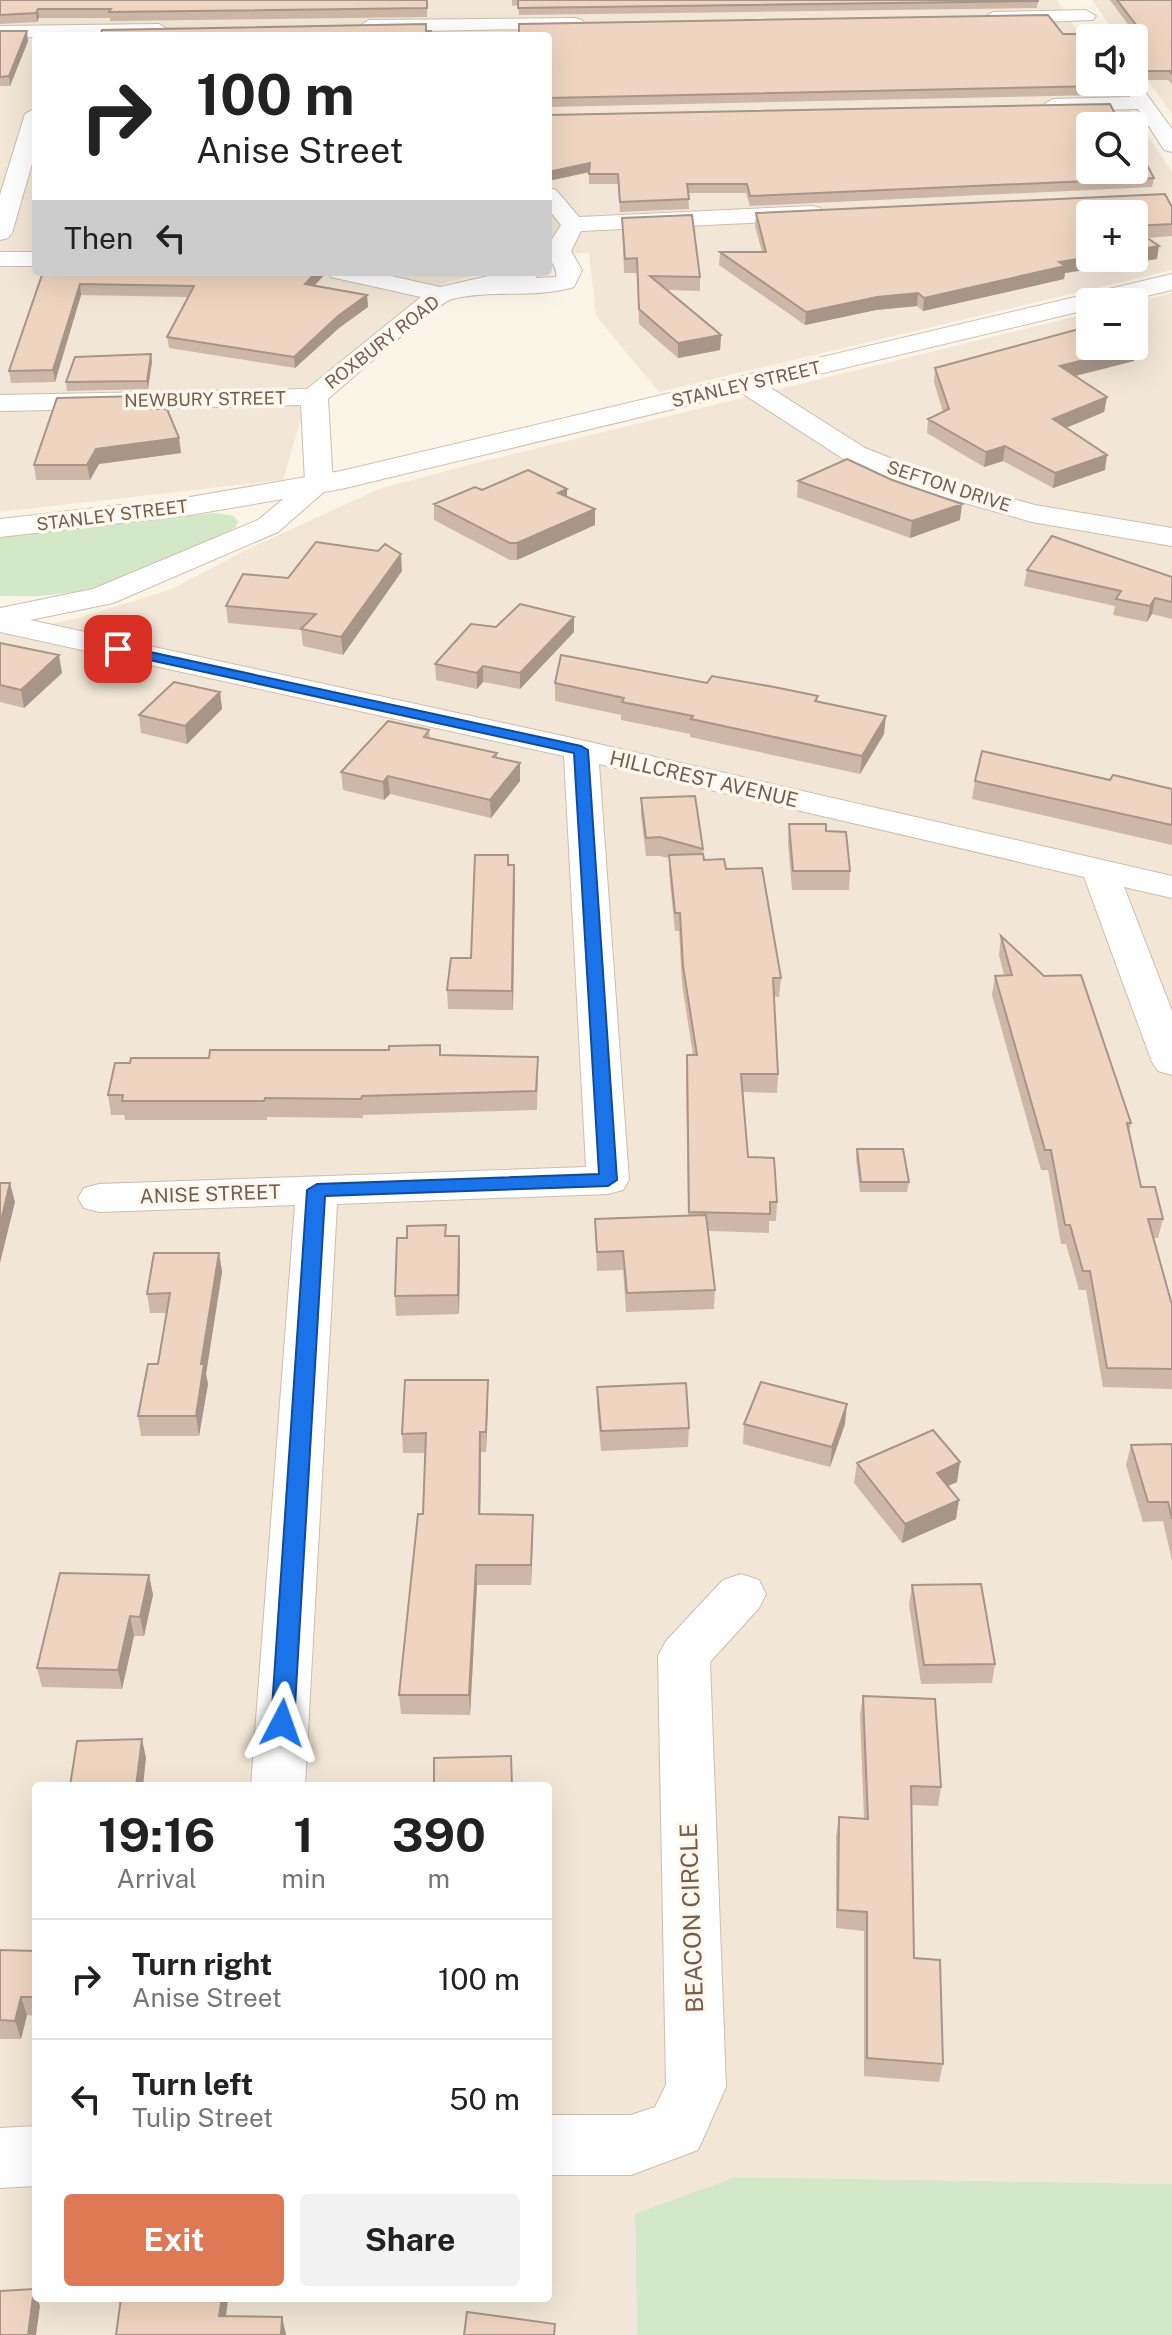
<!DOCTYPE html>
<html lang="en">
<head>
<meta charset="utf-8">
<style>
  body { margin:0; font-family:"Public Sans",sans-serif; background:#f2f2f2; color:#222; height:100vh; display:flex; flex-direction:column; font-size:30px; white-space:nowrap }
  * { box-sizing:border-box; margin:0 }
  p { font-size:26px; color:#767676 }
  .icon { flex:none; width:44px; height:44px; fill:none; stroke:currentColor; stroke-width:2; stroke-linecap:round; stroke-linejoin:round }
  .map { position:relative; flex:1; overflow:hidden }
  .details { position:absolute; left:32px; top:1782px; width:520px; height:520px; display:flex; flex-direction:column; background:#fff; border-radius:8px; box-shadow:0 8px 32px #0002 }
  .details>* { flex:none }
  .guide { position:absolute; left:32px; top:32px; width:520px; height:244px; border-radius:8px; box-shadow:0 8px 32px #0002; background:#fff; color:#222; overflow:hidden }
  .controls { position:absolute; left:1076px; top:24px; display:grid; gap:16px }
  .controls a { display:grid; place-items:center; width:72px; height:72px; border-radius:8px; background:#fff; box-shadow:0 8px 32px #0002; font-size:40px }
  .pin { position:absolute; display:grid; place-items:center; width:68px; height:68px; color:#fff; margin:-34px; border-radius:16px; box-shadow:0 4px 12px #0006 }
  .me { position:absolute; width:88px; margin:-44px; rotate:4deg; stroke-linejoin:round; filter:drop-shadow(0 0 6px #0008) }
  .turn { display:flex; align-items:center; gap:28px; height:168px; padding:0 32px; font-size:36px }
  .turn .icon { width:104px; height:104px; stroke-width:2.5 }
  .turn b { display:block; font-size:56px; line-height:68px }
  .then { display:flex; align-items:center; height:76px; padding:0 32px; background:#0003; gap:16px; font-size:30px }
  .eta { display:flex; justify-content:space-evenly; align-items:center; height:136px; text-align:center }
  .eta b { font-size:48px; font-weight:700; line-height:56px }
  .cta { display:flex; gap:16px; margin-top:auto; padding:16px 32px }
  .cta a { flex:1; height:92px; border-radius:8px; background:#dd7955; color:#fff; font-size:32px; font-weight:700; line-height:92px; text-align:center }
  .cta a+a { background:#f2f2f2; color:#222 }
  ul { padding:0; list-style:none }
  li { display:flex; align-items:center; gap:24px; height:120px; padding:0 32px; border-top:2px solid #e0e0e0 }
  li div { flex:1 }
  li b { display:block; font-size:30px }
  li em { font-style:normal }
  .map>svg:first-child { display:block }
  .residential { fill:#f2e7d7; fill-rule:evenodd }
  .green { fill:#d3e8c7 }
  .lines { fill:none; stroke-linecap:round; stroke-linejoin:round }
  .minor-casing { stroke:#cdbdaf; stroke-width:2 }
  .secondary-casing { stroke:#d1bfaf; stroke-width:2 }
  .minor { fill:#fff; fill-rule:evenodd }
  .secondary { fill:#fff; fill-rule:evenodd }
  .wall { fill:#ceb7a6; fill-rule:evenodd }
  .shaded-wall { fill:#a79587 }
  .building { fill:#efd5c1; stroke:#a79587; stroke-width:2 }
  .route { fill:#1a73e8; stroke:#114b97; stroke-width:2 }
  .labels { text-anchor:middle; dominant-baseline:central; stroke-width:7; stroke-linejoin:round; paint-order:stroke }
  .far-street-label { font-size:18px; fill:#745d4d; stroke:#fef8ee }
  .street-label { font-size:20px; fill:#745d4d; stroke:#fef8ee }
  .near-street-label { font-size:24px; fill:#745d4d; stroke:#fef8ee }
</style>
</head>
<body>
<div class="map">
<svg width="1172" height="2335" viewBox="0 0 1172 2335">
  <rect width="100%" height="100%" fill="#fbf5e8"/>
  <path class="residential" d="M0,0H1057L1090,50V82H1112L1172,172V270L659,392L596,316L589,253H548V36H36V272H490L444,283L311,384L283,480L0,512ZM1090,126H1134V170H1090ZM1090,214H1134V258H1090Z
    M1092,0H1172V115L1134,60V38H1119Z
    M1172,293V2184L735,2177L635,2215L637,2335H0V634L75,619L172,589L250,548L379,489L472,464L1090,313V346H1134V302ZM36,1786H548V2298H36Z"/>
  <path class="green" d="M215,513L234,516L238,522L235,528C179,558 114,590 50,595C33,597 16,596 0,596V537Z
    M735,2177L1172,2184V2335H637L635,2214Z"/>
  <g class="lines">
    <g class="minor-casing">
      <path id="minor" d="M1086,10L1096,16L1093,20L993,24L983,18L993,12Z
        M575,18L582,20L585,24L582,28L369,32L359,26L369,20Z
        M159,24L169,30L166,34L0,38V26Z
        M1134,77L1172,129V152L1164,150L1138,109L1053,111L1043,105L1053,99L1130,97L1120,82H1134Z
        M36,108V150L12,233L8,238L0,240V195L25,114Z
        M548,188L556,190L579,217L812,206L820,208L824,213L820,218L812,220L581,231L571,251L582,270L574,287C534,299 493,289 452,299C435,304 348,382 328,399L333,484L278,532L113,603L30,620L581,740L1172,876V898L1124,887L1172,1011V1075L1158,1071L1152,1062L1084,877L599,764L629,1180L623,1190L608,1194L337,1204L305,1786H251L295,1205L99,1212L84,1208L78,1198L84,1188L99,1184L586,1167L564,756L0,632V608L93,589L258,520L305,481L301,405L0,411V395L307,389L421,297L331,277L328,272H373L440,287L506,272H542L535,278L556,277C558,265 547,261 548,251C548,243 557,232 561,225L548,209Z
        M0,252H36V266H0Z
        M746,376L755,378L865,448L946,480L1035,505L1172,528V546L1032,522L926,492L845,460L737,390L733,384L737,378Z
        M741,1574L759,1580L766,1594L759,1608L710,1662L726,2087L698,2150L631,2175H548V2115H631L655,2107L666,2085L658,1656L666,1641L723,1580Z
        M36,2126V2186L0,2188V2128Z"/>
    </g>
    <g class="secondary-casing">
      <path id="secondary" d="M1172,274V290L1121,302H1090V309L341,489L190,515L0,537V519L190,497L341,471Z"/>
    </g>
    <use href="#minor" class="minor"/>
    <use href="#secondary" class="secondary"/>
  </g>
  <path class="wall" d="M0,0H427V17L110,21V18H39L37,22L0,24Z
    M512,0H1038V1L1037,8L519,15L518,5L512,6Z
    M1110,0H1172V84L1168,80H1140L1134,74V38H1090V82L1100,86L1099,95L548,107V36L1135,34Z
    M0,31L28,41L10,86H0Z
    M548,115L1090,126L1154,178L1152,187L750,206L746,193H688L689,209L620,212L618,184H589V172L548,181Z
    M1172,207V236L1147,238L1157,259L1065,273L1064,279L923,311L917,306L876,310L805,325L719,265L720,252H762L755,226L756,213ZM1134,214V258H1090Z
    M622,218L700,277V291L667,290L721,335L720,350L678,358L639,324L637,273H624Z
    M43,272H327L315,285L367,295L368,307L339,328L295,368L169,348L167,337L188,297L81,295L55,382L11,383L9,371Z
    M1134,361L1076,376L1107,397L1104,412L1066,428L1105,470L1053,488L1003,461L984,467L927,433L928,419L943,412L934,382L935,368Z
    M152,362L148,389L67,391L66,382Z
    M143,396L144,409L179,438L181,453L99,464L90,480H36L34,465Z
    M798,481L960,520L910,538L797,497Z
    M567,489V497L595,509V525L517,560H510L434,520V504L482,490Z
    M1027,570L1172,577V619L1152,614L1147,622L1113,615L1115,606L1024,586Z
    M402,571L343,655L303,646L301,630L228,623L226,606L288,578Z
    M574,617V632L520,689L483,682L477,689L436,680L435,664L496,627Z
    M0,643L62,673L24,708L0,702Z
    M555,683H707L818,696L817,701L884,734L860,774L690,737V734L621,720V715L555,701Z
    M220,692L222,709L187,744L141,733L139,715Z
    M429,730L430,738L497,753V758L520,781L491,818L390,794L384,800L343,790L341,772Z
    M1110,780L1172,789V845L972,799L975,781Z
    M641,798L703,849L704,860L726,869L781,978L779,997L774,996L778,1074L777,1093L743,1092L748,1157L777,1202L776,1221H769V1233L708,1231L715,1290L714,1309L626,1312L623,1270L597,1271L595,1219L688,1216L686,1073L687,1055H693L682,984L679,931H675L669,872V858L660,856H646L641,816Z
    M789,824L826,831L850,871L849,890H792L788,843Z
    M509,865H514L513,1010L448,1009L447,990L471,958Z
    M1001,936L1131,1123L1129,1133L1141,1187L1163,1219L1158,1238H1154L1172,1305V1389L1103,1387L1086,1290H1079L1066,1244H1061L1048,1170H1041L992,995L995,976L1004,975L999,955Z
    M441,1055L538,1076L537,1110L363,1115V1118L267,1117V1120H125L124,1115H111L108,1095L130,1063L209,1058Z
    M857,1149L909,1182L907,1192H860L856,1159Z
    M446,1236L460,1255L459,1314L396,1316L395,1296Z
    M219,1253L222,1272L206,1374L208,1384L199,1436H141L138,1416L158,1364L167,1313H150L147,1294Z
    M488,1380V1400L486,1452H481L480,1514L533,1515L531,1585H477L470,1715L401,1714L399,1695L423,1514L425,1453H403L402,1434Z
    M597,1387L689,1428L688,1447L601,1451L597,1406Z
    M744,1424H845L830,1467L743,1444Z
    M1172,1444V1561L1163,1521L1143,1522L1126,1465L1131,1445Z
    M857,1463L957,1482L948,1486L956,1519L902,1543L854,1483Z
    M149,1575L153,1595L144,1636H134L122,1689L42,1687L37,1668Z
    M912,1585L995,1664L992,1683L921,1684L909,1605Z
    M863,1696L941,1787L938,1806L912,1805L914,1958L943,2064L939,2082L864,2076V1931L836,1928V1836L839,1817L864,1819L860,1715Z
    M0,1950L36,1951V2016L27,2015L21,2039H0Z"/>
  <path class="shaded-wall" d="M38,9L39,18L37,22L36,13Z
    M27,31L28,41L10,86L9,76Z
    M590,163V172L548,181V172Z
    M1159,246L1157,259L1065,273L1064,279L923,311L924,298L1059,262L1090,257V258H1134V250Z
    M316,272H327L306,295L305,284Z
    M80,284L81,295L55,382L53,370Z
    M918,293L917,306L876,310L805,325L806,312L877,297Z
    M367,295L368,307L339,328L295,368L294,357L338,316Z
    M721,335L720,350L678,358V343Z
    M1136,347L1134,361L1058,380L1060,366Z
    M151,354L152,362L148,389L147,381Z
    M1107,397L1104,412L1051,434L1053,419Z
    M179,438L181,453L99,464L90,480L87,465L96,449Z
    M1005,446L1003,461L984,467L986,452Z
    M1107,455L1105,470L1053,488L1055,473Z
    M567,489V505L558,493Z
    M962,504L960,520L910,538L912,521Z
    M595,509V525L517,560V543Z
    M401,554L402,571L343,655L341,637Z
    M1155,598L1152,614L1147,622L1150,606Z
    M574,617V632L520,689V673Z
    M59,655L62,673L24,708L21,690Z
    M483,666V682L477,689V673Z
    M220,692L222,709L187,744L185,726Z
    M886,716L884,734L860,774L862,756Z
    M520,763V781L491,818L490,800Z
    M388,776L390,794L384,800L383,782Z
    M514,865L515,883L513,1010L512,991Z
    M10,1183L15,1202L0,1263V1225Z
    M459,1236L460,1255L459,1314L458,1295Z
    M219,1253L222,1272L206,1374L208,1384L199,1436L196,1416L201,1364Z
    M488,1380V1400L486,1452V1432Z
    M847,1404L845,1424L830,1467L832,1447Z
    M480,1432L481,1452L480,1534L479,1514Z
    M960,1462L957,1482L934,1492L937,1473Z
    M959,1500L956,1519L902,1543L905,1524Z
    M533,1515V1535L531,1585V1565Z
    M476,1565L477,1585L470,1715L469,1695Z
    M149,1575L153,1595L144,1636L140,1617Z
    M130,1616L134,1636L122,1689L118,1670Z
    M142,1739L146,1758L143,1786H136Z
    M21,1997L27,2015L21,2039L15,2021Z
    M34,2289L40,2306L36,2335H28Z
    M222,2298H228V2299L224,2333L219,2316Z
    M282,2317L286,2334V2335H281Z"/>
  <path class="building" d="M0,0H427V8L109,12L111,9H38L36,13L0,15Z
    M518,0H1038V1L518,8Z
    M1117,0H1172V74L1170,71H1141L1136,65L1134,68V38H1090V82H1098L1100,86L548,98V36H519V24L1048,15L1063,34H1143Z
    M426,24V31H431V36H100L102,30Z
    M0,31H27L9,76L0,77Z
    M1110,104L1121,126H1090V170H1134V141L1154,178L750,196L747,184H687L689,199L620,202L618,174H589L590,163L548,172V115Z
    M1165,194L1172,207V224L1134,226V214H1090V257L1059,262L1065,266L924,298L918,293L877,297L806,312L720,252H766L756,213Z
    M692,215L700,277L650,276L721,335L678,343L639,309L637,258L625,259L622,218Z
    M1134,229L1159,246L1134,250Z
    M43,272H316L305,284L367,295L338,316L294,357L167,337L194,286L80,284L53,370L9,371Z
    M1090,326V346H1134L1136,347L1060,366L1107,397L1053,419L1107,455L1055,473L1005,446L986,452L928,419L949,409L935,368Z
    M151,354L147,381L66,382L75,357Z
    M143,396L141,409H167L179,438L96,449L87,465H34L57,398Z
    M847,459L892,480L962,504L912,521L798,481Z
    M528,470L567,489L558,493L595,509L517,543H510L434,504L475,487L482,490Z
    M1052,536L1172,577V602L1155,598L1150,606L1116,599L1121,591L1027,570Z
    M316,542L378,551L385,544L401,554L341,637L301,629L316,614L226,606L243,574L288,578Z
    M520,604L574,617L520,673L483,666L477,673L435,664L471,624L496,627Z
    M0,643L59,655L21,690L0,685Z
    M561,655L707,683L712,676L774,687L818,696L815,701L886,716L862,756L691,719L693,716L622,702L624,698L555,683Z
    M174,682L220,692L185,726L139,715Z
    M388,721L429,730L424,737L497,753L493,757L520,763L490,800L388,776L383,782L341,772Z
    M982,751L1110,780L1113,775L1172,789V825L975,781Z
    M695,796L703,849L660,837L646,838L641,798Z
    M789,824H826V831L846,832L850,871H793Z
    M703,854L704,860L724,859L726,869L762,868L781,978H773L778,1074H741L748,1157L774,1158L777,1202H770V1214L689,1212L687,1055H697L683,966L680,913H675L669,855Z
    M475,855H508V865H514L512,991L447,990L451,958H471Z
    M1001,936L1044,976L1081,975L1131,1123H1127L1141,1187H1155L1163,1219H1148L1172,1305V1369L1107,1368L1090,1271H1083L1070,1225H1065L1051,1150H1045L995,976L1012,975Z
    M440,1045V1055L538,1057L536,1091L362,1096L361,1099L265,1098L264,1101H122L123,1095H108L115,1063H130L131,1058H209L210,1050H389V1046Z
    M857,1149H903L909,1182H861Z
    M0,1183H10L0,1225Z
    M706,1215L715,1290L627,1293L623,1251L597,1252L595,1219Z
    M446,1225L445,1236H459L458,1295L395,1296L397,1238H407V1226Z
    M154,1253H219L201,1364H204L196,1416H138L148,1364H158L170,1293L147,1294Z
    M405,1380H488L486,1432H480L479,1514L533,1515L531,1565H476L469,1695H399L418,1514H423L426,1433L402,1434Z
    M761,1382L847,1404L832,1447L744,1424Z
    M686,1383L689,1428L601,1431L597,1387Z
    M933,1430L960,1462L937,1473L959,1500L905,1524L857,1463Z
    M1172,1444V1519L1168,1502H1148L1131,1445Z
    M60,1573L149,1575L140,1617L130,1616L118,1670L37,1668Z
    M981,1584L995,1664L924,1665L912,1585Z
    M863,1696L935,1699L941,1787L911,1786L914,1958L940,1960L943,2064L867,2058V1912L838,1910L839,1817L868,1819Z
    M142,1739L136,1786H70L77,1741Z
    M511,1756L512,1786H434V1758Z
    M0,1950L36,1951V1997H21L15,2021L0,2020Z
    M34,2289L28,2335H0V2291Z
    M121,2298H222L219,2316L282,2317L281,2335H116Z
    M467,2312L555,2324L554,2335H464Z"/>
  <path class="route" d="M118,645L581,746L588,750L617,1180L608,1186L325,1196L294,1723L291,1730L282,1733L274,1730L271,1723L307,1190L317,1184L599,1174L574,753L113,652L111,649Z"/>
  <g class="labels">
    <g class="far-street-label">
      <text transform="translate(382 342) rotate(-38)">ROXBURY ROAD</text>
      <text transform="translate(746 384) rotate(-13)">STANLEY STREET</text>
      <text transform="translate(205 399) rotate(-1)">NEWBURY STREET</text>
      <text transform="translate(949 486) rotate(18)">SEFTON DRIVE</text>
      <text transform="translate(112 515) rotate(-7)">STANLEY STREET</text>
    </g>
    <g class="street-label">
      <text transform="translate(704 779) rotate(13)">HILLCREST AVENUE</text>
      <text transform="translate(210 1194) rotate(-2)">ANISE STREET</text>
    </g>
    <g class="near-street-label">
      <text transform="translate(691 1918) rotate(-92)">BEACON CIRCLE</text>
    </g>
  </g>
</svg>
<div class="controls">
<a><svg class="icon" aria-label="sound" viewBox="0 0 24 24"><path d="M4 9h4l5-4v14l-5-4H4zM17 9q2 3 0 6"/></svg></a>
<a><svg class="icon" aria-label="search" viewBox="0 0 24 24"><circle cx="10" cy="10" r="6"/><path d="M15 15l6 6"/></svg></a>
<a>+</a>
<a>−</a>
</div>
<div class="pin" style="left:118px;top:649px;background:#d93025"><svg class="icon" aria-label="arrive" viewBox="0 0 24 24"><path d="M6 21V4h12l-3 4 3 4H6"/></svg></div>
<svg class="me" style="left:282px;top:1723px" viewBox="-20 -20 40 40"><path d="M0-17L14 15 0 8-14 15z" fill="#1a73e8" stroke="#fff" stroke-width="4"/></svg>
<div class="guide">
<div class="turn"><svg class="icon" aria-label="right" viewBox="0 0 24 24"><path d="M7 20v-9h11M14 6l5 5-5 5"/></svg><div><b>100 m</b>Anise Street</div></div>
<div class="then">Then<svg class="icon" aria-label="left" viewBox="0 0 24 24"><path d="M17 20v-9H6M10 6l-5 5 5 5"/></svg></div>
</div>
<section class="details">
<div class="eta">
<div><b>19:16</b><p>Arrival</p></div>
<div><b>1</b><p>min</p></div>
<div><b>390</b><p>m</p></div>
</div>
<ul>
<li><svg class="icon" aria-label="right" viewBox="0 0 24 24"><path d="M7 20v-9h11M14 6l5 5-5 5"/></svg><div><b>Turn right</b><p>Anise Street</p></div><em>100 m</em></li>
<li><svg class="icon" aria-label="left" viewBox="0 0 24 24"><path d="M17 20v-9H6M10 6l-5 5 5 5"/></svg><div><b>Turn left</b><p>Tulip Street</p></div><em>50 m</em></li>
</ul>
<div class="cta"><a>Exit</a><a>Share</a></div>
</section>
</div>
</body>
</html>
